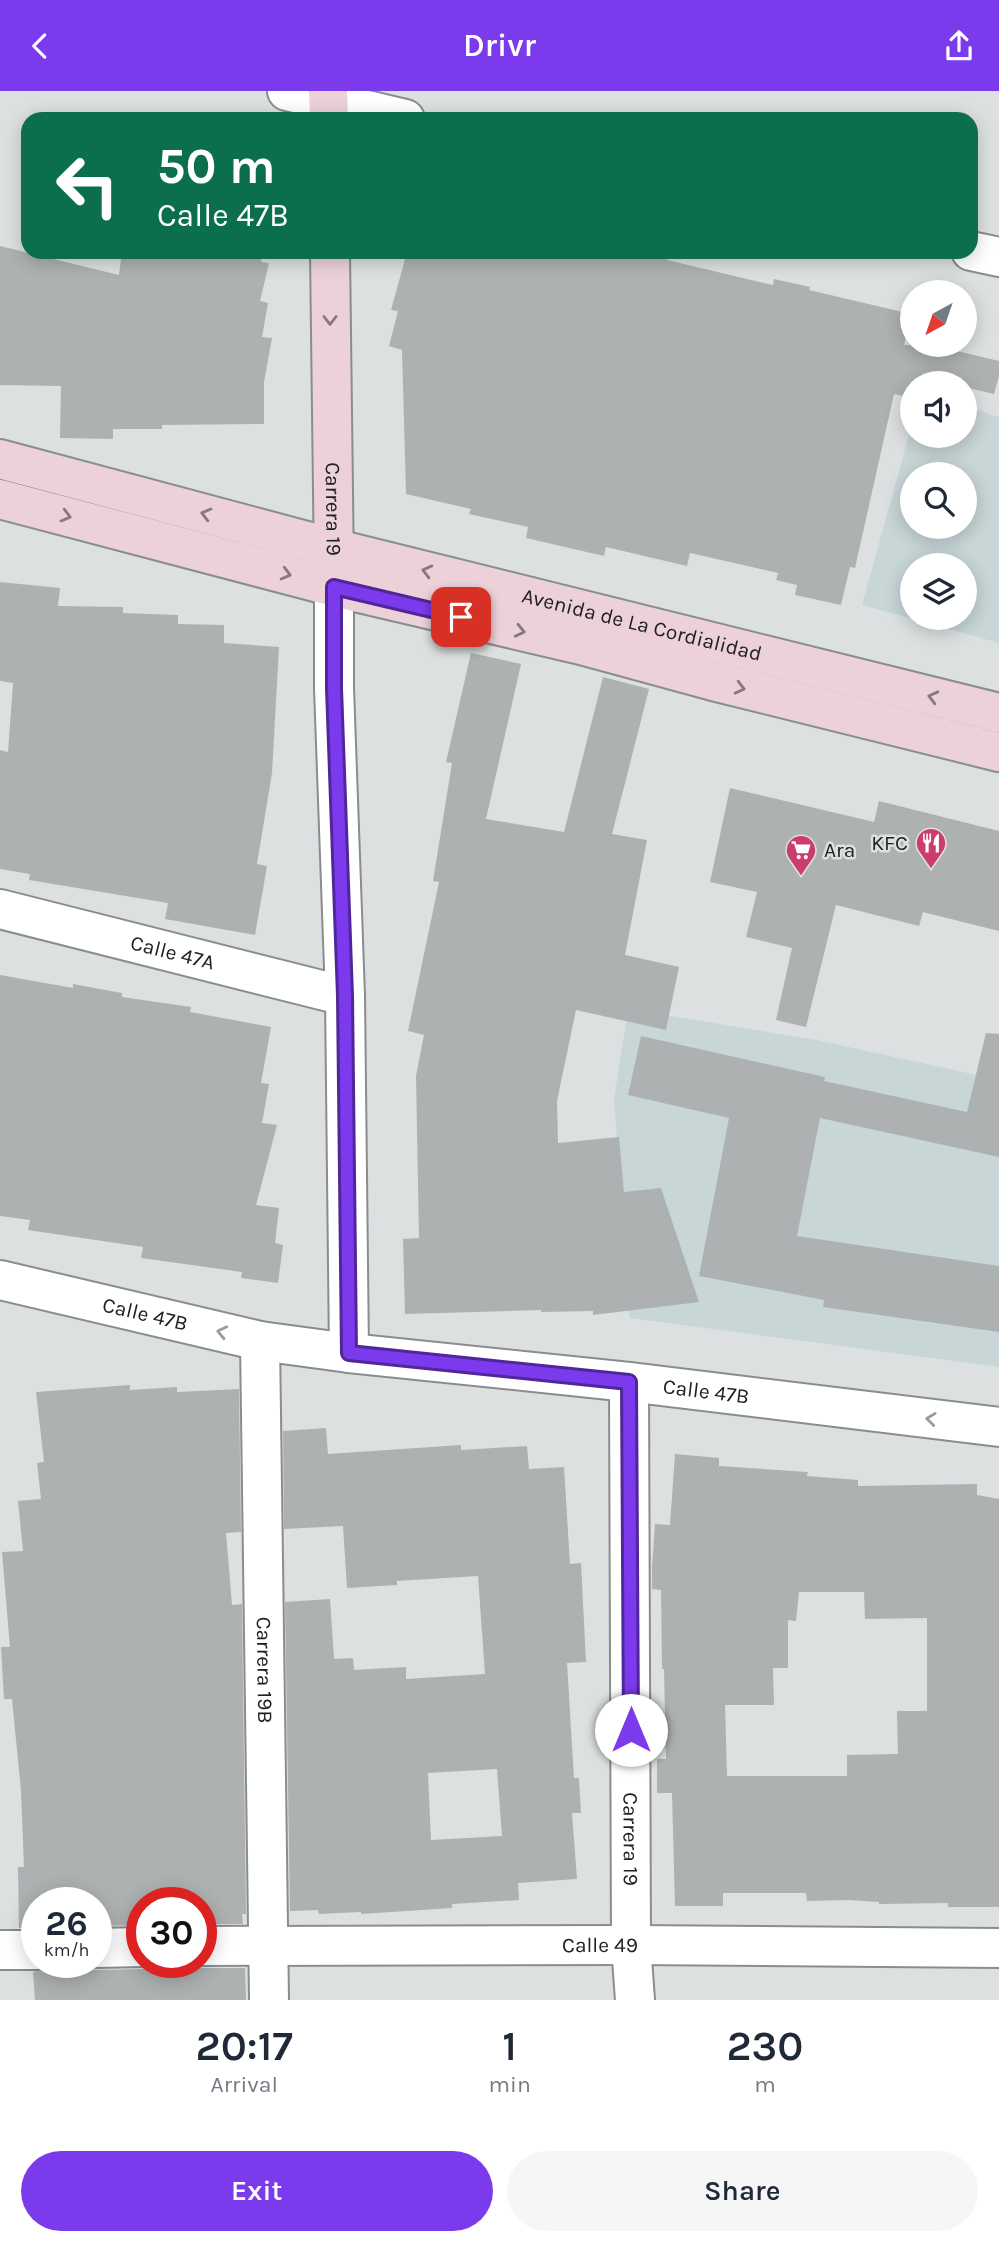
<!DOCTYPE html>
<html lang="en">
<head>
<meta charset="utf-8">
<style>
  body { margin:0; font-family:Karla,sans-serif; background:#f6f6f7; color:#1f2937; height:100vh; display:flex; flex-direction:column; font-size:26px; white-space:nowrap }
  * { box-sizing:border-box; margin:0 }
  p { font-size:23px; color:#747a83 }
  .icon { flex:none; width:38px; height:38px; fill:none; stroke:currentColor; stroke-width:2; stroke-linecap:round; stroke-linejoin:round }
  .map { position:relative; height:1909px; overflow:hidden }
  .drawer { display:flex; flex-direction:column; background:#fff; flex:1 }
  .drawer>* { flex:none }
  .hud { position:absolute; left:21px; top:21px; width:957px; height:147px; border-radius:21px; box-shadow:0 4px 18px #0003; background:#0b6e4f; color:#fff; overflow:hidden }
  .needle { width:46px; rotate:220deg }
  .controls { position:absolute; left:900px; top:189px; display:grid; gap:14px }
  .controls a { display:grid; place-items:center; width:77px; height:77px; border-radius:50%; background:#fff; box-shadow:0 4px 18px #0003; font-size:35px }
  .speed { position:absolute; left:21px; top:1796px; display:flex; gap:14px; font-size:35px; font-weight:700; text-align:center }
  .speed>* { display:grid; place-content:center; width:91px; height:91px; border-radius:50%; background:#fff; box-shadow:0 4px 18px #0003; line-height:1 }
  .speed small { font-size:18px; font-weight:400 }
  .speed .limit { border:10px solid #d22; background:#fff; color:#111 }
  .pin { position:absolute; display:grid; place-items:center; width:60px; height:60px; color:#fff; margin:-30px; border-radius:14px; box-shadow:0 4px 10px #0006 }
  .me { position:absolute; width:77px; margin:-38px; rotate:0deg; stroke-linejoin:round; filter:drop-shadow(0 0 5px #0008) }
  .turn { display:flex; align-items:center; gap:24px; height:147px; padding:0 21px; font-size:32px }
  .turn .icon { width:91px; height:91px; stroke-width:2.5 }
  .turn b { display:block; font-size:49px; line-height:60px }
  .eta { display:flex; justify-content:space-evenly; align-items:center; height:119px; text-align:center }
  .eta b { font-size:42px; font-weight:600; line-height:49px }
  .action { display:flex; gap:14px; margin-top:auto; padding:14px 21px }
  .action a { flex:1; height:80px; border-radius:42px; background:#7c3aed; color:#fff; font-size:28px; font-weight:600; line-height:80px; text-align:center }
  .action a+a { background:#f6f6f7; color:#1f2937 }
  header { display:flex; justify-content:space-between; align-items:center; height:91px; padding:0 21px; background:#7c3aed; color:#fff; font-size:32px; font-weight:600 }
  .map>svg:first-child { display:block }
  .built { fill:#c8d6d8; fill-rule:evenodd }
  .building { fill:#adb1b2; fill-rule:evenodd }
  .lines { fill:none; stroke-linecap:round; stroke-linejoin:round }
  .street-casing { stroke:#898d8e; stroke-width:42 }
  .secondary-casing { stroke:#898d8e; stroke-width:42 }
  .street { stroke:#fff; stroke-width:38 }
  .secondary { stroke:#ecd1d8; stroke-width:38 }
  .oneway { stroke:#86797d }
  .oneway2 { stroke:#9b9b9c }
  .route-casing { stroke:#51269a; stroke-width:18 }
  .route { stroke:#7c3aed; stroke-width:12 }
  .labels { text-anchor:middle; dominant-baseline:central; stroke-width:5; stroke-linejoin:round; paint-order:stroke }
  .street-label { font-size:21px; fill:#202122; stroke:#dce0e1 }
  .poi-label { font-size:21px; fill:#202122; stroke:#dce0e1; text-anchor:end }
</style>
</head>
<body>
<header><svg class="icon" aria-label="back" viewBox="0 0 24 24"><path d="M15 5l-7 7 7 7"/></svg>Drivr<svg class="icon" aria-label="share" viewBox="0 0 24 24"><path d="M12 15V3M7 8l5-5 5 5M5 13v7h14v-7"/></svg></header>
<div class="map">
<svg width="999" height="1909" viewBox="0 0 999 1909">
  <rect width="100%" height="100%" fill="#dce0e1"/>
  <path class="built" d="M970,317L999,326V552L862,514L912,333V345H951L961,348L964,345ZM912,383H964V436H912ZM912,474H964V527H912Z
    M628,918L817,949L999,989V1276L630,1227L614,1009Z"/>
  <path class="building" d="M0,155L119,184L122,161H263L261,171L269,172L260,210L268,212L262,246L272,247L264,291V333L162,334V338H113V348L60,347L61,295L0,294Z
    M407,161H669L667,169L773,194L774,188L810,196L809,199L911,223L904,254H958L957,260L999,270V285L994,303L964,296V292H912V307L894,303L855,477L850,476L841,514L795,504L797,494L776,489L778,482L690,462L687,475L606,456L604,465L526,447L528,436L469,423L471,418L406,403L402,259L389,255L398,220L391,219Z
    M0,491L60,497L58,515L123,516V522L178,524V533L224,534V552L279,556L272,682L257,773L267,775L255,844L165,828L168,812L29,789L30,783L0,778V659L8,661L13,592L0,590Z
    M471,562L521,573L486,728L564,741L603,586L649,598L612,743L647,749L625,864L679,876L666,939L576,919L557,1010L558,1052L619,1046L624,1101L661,1097L699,1211L593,1224V1220L541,1221V1219L405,1223L403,1148L419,1147L416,985L424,944L408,940L439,791L433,790L452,672L446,671Z
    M730,697L874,731L879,710L999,740V840L923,821L919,835L836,814L806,936L776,929L792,857L746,846L757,801L710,791Z
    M0,884L73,897V893L122,902V906L191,916L190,921L271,936L261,992L269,993L262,1032L277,1034L256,1114L279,1117L275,1152L283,1154L278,1192L241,1187L242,1181L141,1167L143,1156L28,1139L30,1129L0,1125Z
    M986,942L999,943V1066L820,1027L797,1145L999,1175V1241L823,1216L824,1209L699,1185L729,1027L628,1004L641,945L825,986L824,990L967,1021Z
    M130,1294V1299L177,1296V1301L239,1298L241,1441L226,1442L232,1514L242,1513L246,1823H242L243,1833H201V1811H142V1834L96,1835V1811H37V1837H19L18,1776H24L21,1700L12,1608H4L1,1556H10L2,1461L23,1460L18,1410L41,1408L37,1372L44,1371L36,1301Z
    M326,1337L328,1363L461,1354V1359L527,1355L529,1378L564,1376L570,1473L581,1472L586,1571L567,1572L574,1687H579L581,1722H572L577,1788L518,1792L519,1809L452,1813V1817L361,1823V1821L319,1823L318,1819L290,1820L285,1511L330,1508L334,1568L353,1567L354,1579L406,1576V1588L485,1583L478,1485L397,1490V1494L347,1497L343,1435L284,1438L283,1340ZM497,1678L502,1745L431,1749L428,1682Z
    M675,1363L719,1367V1375L808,1381L807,1385L858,1389V1395L977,1393V1404L999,1408V1816H948V1812L879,1813V1811L849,1809L807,1810L806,1802H723V1815H675L672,1702H657V1668H666L664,1578H662L661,1499L652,1498V1477L655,1433L670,1434ZM799,1501H864L865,1528L927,1527V1620H897L898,1663L847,1664V1685H727L725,1614H774L773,1577H788V1529L796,1530Z
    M55,1871H80L86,1876L96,1879L142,1878L153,1875L157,1871H187L201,1877H245L246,1909H35L33,1881L47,1878Z"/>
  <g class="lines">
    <g class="street-casing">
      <g id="street">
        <path d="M287,0L405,28"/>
        <path d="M971,160L999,166"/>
        <path d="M334,496V597L345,905L349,1262"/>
        <path id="s1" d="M0,818L345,905"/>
        <path id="s2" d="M0,1189L260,1250L349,1262L629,1291L999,1336"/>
        <path id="s3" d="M260,1250L269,1909"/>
        <path id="s4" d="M629,1291L631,1854L635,1909"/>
        <path id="s5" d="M201,1855L631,1854L999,1857"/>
        <path d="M96,1857L142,1856"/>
        <path d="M0,1859H37"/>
      </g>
    </g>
    <g class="secondary-casing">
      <g id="secondary">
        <path d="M328,0L329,28"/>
        <path id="s6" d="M330,161L334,481"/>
        <path id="s7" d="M0,368L333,457L999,622"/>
        <path d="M0,408L334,496L581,554L713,590L999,661"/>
      </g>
    </g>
    <use href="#street" class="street"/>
    <use href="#secondary" class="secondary"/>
  </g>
  <defs><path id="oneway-chevron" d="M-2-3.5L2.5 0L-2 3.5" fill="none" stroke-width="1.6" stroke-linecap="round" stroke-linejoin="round" transform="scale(1.75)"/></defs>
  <g class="oneway">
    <use href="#oneway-chevron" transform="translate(330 229) rotate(90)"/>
    <use href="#oneway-chevron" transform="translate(206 423) rotate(-165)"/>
    <use href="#oneway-chevron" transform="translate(66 425) rotate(15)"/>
    <use href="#oneway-chevron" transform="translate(427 480) rotate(-166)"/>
    <use href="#oneway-chevron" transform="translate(286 483) rotate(15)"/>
    <use href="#oneway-chevron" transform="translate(520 540) rotate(13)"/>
    <use href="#oneway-chevron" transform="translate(740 597) rotate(14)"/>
    <use href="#oneway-chevron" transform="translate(933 606) rotate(-166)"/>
  </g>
  <g class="oneway2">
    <use href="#oneway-chevron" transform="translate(222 1241) rotate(-167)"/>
    <use href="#oneway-chevron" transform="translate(931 1328) rotate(-173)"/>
  </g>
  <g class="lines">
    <g class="route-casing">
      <path id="route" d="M461,526L334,496V597L345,905L349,1262L629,1291L631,1639"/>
    </g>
    <use href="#route" class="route"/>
  </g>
  <defs>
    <g id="restaurant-pin" transform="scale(1.575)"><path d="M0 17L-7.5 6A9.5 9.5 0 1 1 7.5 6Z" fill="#cb3e6b" stroke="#dce0e1"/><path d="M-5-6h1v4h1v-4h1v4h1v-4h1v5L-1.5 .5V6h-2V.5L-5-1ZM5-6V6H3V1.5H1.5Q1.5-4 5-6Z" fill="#fff"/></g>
    <g id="supermarket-pin" transform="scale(1.575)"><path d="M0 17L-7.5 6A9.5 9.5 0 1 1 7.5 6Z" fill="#cb3e6b" stroke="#dce0e1"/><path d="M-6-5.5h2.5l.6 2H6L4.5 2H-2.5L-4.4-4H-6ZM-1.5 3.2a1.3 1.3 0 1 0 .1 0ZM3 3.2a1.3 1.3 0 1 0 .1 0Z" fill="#fff"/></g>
  </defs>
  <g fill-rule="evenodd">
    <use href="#restaurant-pin" x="931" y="752"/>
    <use href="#supermarket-pin" x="801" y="759"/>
  </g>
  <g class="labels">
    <g class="street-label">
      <text stroke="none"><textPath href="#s6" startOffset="257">Carrera 19</textPath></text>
      <text stroke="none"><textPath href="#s7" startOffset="663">Avenida de La Cordialidad</textPath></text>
      <text stroke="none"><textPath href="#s1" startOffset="178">Calle 47A</textPath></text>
      <text stroke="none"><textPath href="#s2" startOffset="149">Calle 47B</textPath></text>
      <text stroke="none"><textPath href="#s2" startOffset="716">Calle 47B</textPath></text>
      <text stroke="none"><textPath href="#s3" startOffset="329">Carrera 19B</textPath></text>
      <text stroke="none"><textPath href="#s4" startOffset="457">Carrera 19</textPath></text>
      <text stroke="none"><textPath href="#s5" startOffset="399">Calle 49</textPath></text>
    </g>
    <g class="poi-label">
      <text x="908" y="752">KFC</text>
      <text x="824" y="759" text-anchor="start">Ara</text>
    </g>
  </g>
</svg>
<div class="controls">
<a><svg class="needle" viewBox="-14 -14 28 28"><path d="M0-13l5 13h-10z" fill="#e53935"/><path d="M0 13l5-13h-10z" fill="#747a83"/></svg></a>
<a><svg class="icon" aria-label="sound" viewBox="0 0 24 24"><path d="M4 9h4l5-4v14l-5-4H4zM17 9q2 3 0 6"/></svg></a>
<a><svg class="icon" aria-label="search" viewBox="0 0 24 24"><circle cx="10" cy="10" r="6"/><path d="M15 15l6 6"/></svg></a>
<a><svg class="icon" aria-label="layers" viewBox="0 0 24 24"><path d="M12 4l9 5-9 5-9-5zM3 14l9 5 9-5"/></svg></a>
</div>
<div class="speed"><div>26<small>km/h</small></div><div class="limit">30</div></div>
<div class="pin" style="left:461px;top:526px;background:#d93025"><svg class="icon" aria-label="arrive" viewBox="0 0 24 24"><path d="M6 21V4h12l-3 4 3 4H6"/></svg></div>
<svg class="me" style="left:631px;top:1639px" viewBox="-20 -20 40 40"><circle r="19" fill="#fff"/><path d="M0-13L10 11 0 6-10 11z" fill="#7c3aed"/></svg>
<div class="hud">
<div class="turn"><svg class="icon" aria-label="left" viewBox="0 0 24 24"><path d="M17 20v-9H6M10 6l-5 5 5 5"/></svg><div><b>50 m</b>Calle 47B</div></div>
</div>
</div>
<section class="drawer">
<div class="eta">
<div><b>20:17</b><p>Arrival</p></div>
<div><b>1</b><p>min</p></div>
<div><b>230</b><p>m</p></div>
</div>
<div class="action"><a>Exit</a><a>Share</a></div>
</section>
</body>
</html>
